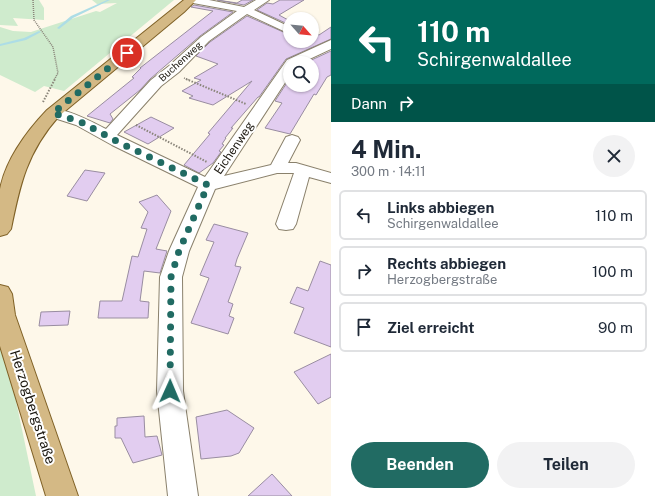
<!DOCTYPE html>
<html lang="de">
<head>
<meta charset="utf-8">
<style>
  body { margin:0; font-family:"Public Sans",sans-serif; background:#f2f2f3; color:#1f2937; height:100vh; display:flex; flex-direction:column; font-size:15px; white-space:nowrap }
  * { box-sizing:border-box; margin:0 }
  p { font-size:13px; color:#747a83 }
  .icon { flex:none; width:22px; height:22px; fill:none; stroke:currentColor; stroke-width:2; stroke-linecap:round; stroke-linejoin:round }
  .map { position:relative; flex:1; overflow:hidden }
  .panel { display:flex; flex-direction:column; background:#fff; width:324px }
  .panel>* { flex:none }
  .guide { background:#00695c; color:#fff; overflow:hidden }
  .needle { width:26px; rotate:117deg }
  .tools { position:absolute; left:283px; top:12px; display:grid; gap:8px }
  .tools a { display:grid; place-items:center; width:36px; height:36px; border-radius:50%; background:#fff; box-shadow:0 1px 3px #0004; font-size:20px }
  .pin { position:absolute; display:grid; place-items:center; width:34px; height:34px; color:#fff; margin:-17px; border:2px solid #fff; border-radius:50%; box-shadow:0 1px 4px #0007 }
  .me { position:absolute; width:44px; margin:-22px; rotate:1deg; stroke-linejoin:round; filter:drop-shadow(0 0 3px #0008) }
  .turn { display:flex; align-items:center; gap:14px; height:84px; padding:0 20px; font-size:18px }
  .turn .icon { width:52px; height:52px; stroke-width:2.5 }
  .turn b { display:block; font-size:28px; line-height:34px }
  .then { display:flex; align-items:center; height:38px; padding:0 20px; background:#0003; gap:8px; font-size:15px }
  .round { display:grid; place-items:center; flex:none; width:42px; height:42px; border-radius:21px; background:#f2f2f3 }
  .head { display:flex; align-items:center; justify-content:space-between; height:68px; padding:0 20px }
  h1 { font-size:24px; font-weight:700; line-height:30px }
  .action { display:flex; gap:8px; margin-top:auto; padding:8px 20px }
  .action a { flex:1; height:46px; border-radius:24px; background:#216b63; color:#fff; font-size:16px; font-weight:700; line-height:46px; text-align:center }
  .action a+a { background:#f2f2f3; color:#1f2937 }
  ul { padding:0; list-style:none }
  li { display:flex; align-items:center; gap:12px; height:50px; margin:0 8px 6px; padding:0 12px; border:2px solid #e0e1e3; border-radius:6px }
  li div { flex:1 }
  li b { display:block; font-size:15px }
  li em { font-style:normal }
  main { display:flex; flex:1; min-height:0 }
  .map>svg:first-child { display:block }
  .green { fill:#cfebcd }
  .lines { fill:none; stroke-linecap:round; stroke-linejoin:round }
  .stream { fill:#addde6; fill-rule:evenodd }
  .building { fill:#e2cdf0; stroke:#998da1 }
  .minor-casing { stroke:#8a816c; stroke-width:2 }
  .major-casing { stroke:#806227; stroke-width:2 }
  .path-far1 { stroke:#898479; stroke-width:1.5; stroke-dasharray:1 1; stroke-linecap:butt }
  .path { stroke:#898479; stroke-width:2; stroke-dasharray:1.5 1.5; stroke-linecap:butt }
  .minor { fill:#fff; fill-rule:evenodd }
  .major { fill:#d4b985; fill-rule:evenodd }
  .route { stroke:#216b63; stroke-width:7; stroke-dasharray:0 12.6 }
  .labels { text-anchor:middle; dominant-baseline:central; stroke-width:4; stroke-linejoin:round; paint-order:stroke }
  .far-street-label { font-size:10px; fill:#1b170f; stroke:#fff }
  .street-label { font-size:12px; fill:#1b170f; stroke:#fff }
  .near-street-label { font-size:14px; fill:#1b170f; stroke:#fff }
</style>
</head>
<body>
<main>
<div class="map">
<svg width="331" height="496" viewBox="0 0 331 496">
  <rect width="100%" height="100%" fill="#fef8ea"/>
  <path class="green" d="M0,0H39L44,8V20L13,18L18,26L0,25Z
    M92,0H174L64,91L44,86L35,92L0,75V27L13,31L31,32L96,11L100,12L117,3L97,4Z
    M0,325L36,496H0Z"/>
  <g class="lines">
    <path class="stream" d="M107,0H110L73,18L59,29L57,28L71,16Z
      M39,31L41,32L26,40L0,46V44L24,38Z"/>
  </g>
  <path class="building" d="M217,0L237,3L242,0H253L244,5Z
    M280,0H304L279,15L290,21V25L257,10L267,3L273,4Z
    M194,5L233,12L200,36L150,79L140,90L110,114L113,119L110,123L87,116L134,78L132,77L141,68H140L213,11L191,7Z
    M247,16L290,35V41H312V31L319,35L331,27V39L286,59L259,97H258L231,128H233L225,138H226L222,144L224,145L219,151L221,152L213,163L199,173L184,165L210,134L208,133L252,81L213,105L189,98L193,96L182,91L201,80L194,78L218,64L196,56L210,42Z
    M331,51V75L327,77L316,95L314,94L290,134L265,128L282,103L275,101L290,78V85H312V63H305Z
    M151,117L174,128L148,144L124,132Z
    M85,170L105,173L87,201L67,196Z
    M157,195L171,211L156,249L167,251L160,273L144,271L140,301L149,302L148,318H98L100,301H122L132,256L138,257L147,229L141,228L148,212L139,202Z
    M214,224L248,233L237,259L235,266L241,267L228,302L233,304L229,316L234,318L228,334L191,323L209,278L200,275L214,242L206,240Z
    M320,261L331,265V347L294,333L304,308L290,303L297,287L308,291Z
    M70,311L68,325L39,326L41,312Z
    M331,354V397L318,404L294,372Z
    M227,410L254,428L239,453L231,456L201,459L196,417Z
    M144,416L145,437L157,436L162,455L133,463L121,438H115V426H117V418Z
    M272,474L292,496H248Z"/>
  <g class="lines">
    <g class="minor-casing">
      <path id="minor" d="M188,0H209L244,7L256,0H269L254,10L290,27V34L247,14L209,41L179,72L161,86L117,135L205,177L287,60L331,40V49L301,63H290V75L224,176L271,165L286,137L292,135L298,137L300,140L288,163H296L331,173V183L309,177L296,224L293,229L286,230L279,229L276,224L294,173H277L215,189L189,251L182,277L183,391L198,496H168L157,391L160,277L169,251L198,187L112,145L76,125L48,116L46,113L48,110C63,106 92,122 106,129L151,80L169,66L201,37L237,11L193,3Z"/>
    </g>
    <g class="major-casing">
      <path id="major" d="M184,0H196L184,12L59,116C27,152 20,184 11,229L7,234L0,236C0,221 0,204 0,189C6,159 27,131 47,110Z
        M0,285L8,287L12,294L15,315L78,496H46L0,346Z"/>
    </g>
    <path class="path-far1" d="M33,0L34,20L53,47L58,73L54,80
      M184,78L189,80"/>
    <path class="path" d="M186,79L246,104
      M43,102L55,79
      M136,125L207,162"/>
    <use href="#minor" class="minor"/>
    <use href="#major" class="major"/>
  </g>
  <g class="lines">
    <path class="route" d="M127,53L53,113L81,122L118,142L208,185L179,251L171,277L170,391"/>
  </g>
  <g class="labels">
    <g class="far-street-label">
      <text transform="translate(180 61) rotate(-42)">Buchenweg</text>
    </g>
    <g class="street-label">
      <text transform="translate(234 148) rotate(-56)">Eichenweg</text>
    </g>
    <g class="near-street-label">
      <text transform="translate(33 407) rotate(72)">Herzogbergstraße</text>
    </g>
  </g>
</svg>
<div class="tools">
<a><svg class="needle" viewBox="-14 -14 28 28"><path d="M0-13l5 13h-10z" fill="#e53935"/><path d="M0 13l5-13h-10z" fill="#747a83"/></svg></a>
<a><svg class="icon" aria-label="search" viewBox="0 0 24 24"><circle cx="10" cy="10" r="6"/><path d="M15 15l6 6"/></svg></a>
</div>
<div class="pin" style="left:127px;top:53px;background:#d93025"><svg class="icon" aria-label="arrive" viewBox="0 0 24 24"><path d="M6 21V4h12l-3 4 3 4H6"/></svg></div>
<svg class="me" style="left:170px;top:391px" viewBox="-20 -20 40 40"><path d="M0-17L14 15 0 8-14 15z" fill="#216b63" stroke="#fff" stroke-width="4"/></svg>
</div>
<section class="panel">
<div class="guide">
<div class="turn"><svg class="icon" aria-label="left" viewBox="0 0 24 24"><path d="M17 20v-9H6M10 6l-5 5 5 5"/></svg><div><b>110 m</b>Schirgenwaldallee</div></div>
<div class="then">Dann<svg class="icon" aria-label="right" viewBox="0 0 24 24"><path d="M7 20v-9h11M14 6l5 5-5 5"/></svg></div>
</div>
<div class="head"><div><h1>4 Min.</h1><p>300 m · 14:11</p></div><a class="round"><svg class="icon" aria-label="close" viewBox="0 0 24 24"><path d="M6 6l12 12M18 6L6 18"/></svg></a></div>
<ul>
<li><svg class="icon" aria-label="left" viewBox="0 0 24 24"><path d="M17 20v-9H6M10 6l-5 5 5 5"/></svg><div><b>Links abbiegen</b><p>Schirgenwaldallee</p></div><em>110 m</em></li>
<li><svg class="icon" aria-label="right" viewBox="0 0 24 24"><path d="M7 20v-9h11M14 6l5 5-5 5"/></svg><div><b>Rechts abbiegen</b><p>Herzogbergstraße</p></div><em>100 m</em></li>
<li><svg class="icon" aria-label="arrive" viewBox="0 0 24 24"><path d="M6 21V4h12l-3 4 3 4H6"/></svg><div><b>Ziel erreicht</b></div><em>90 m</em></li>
</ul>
<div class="action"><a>Beenden</a><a>Teilen</a></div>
</section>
</main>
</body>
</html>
